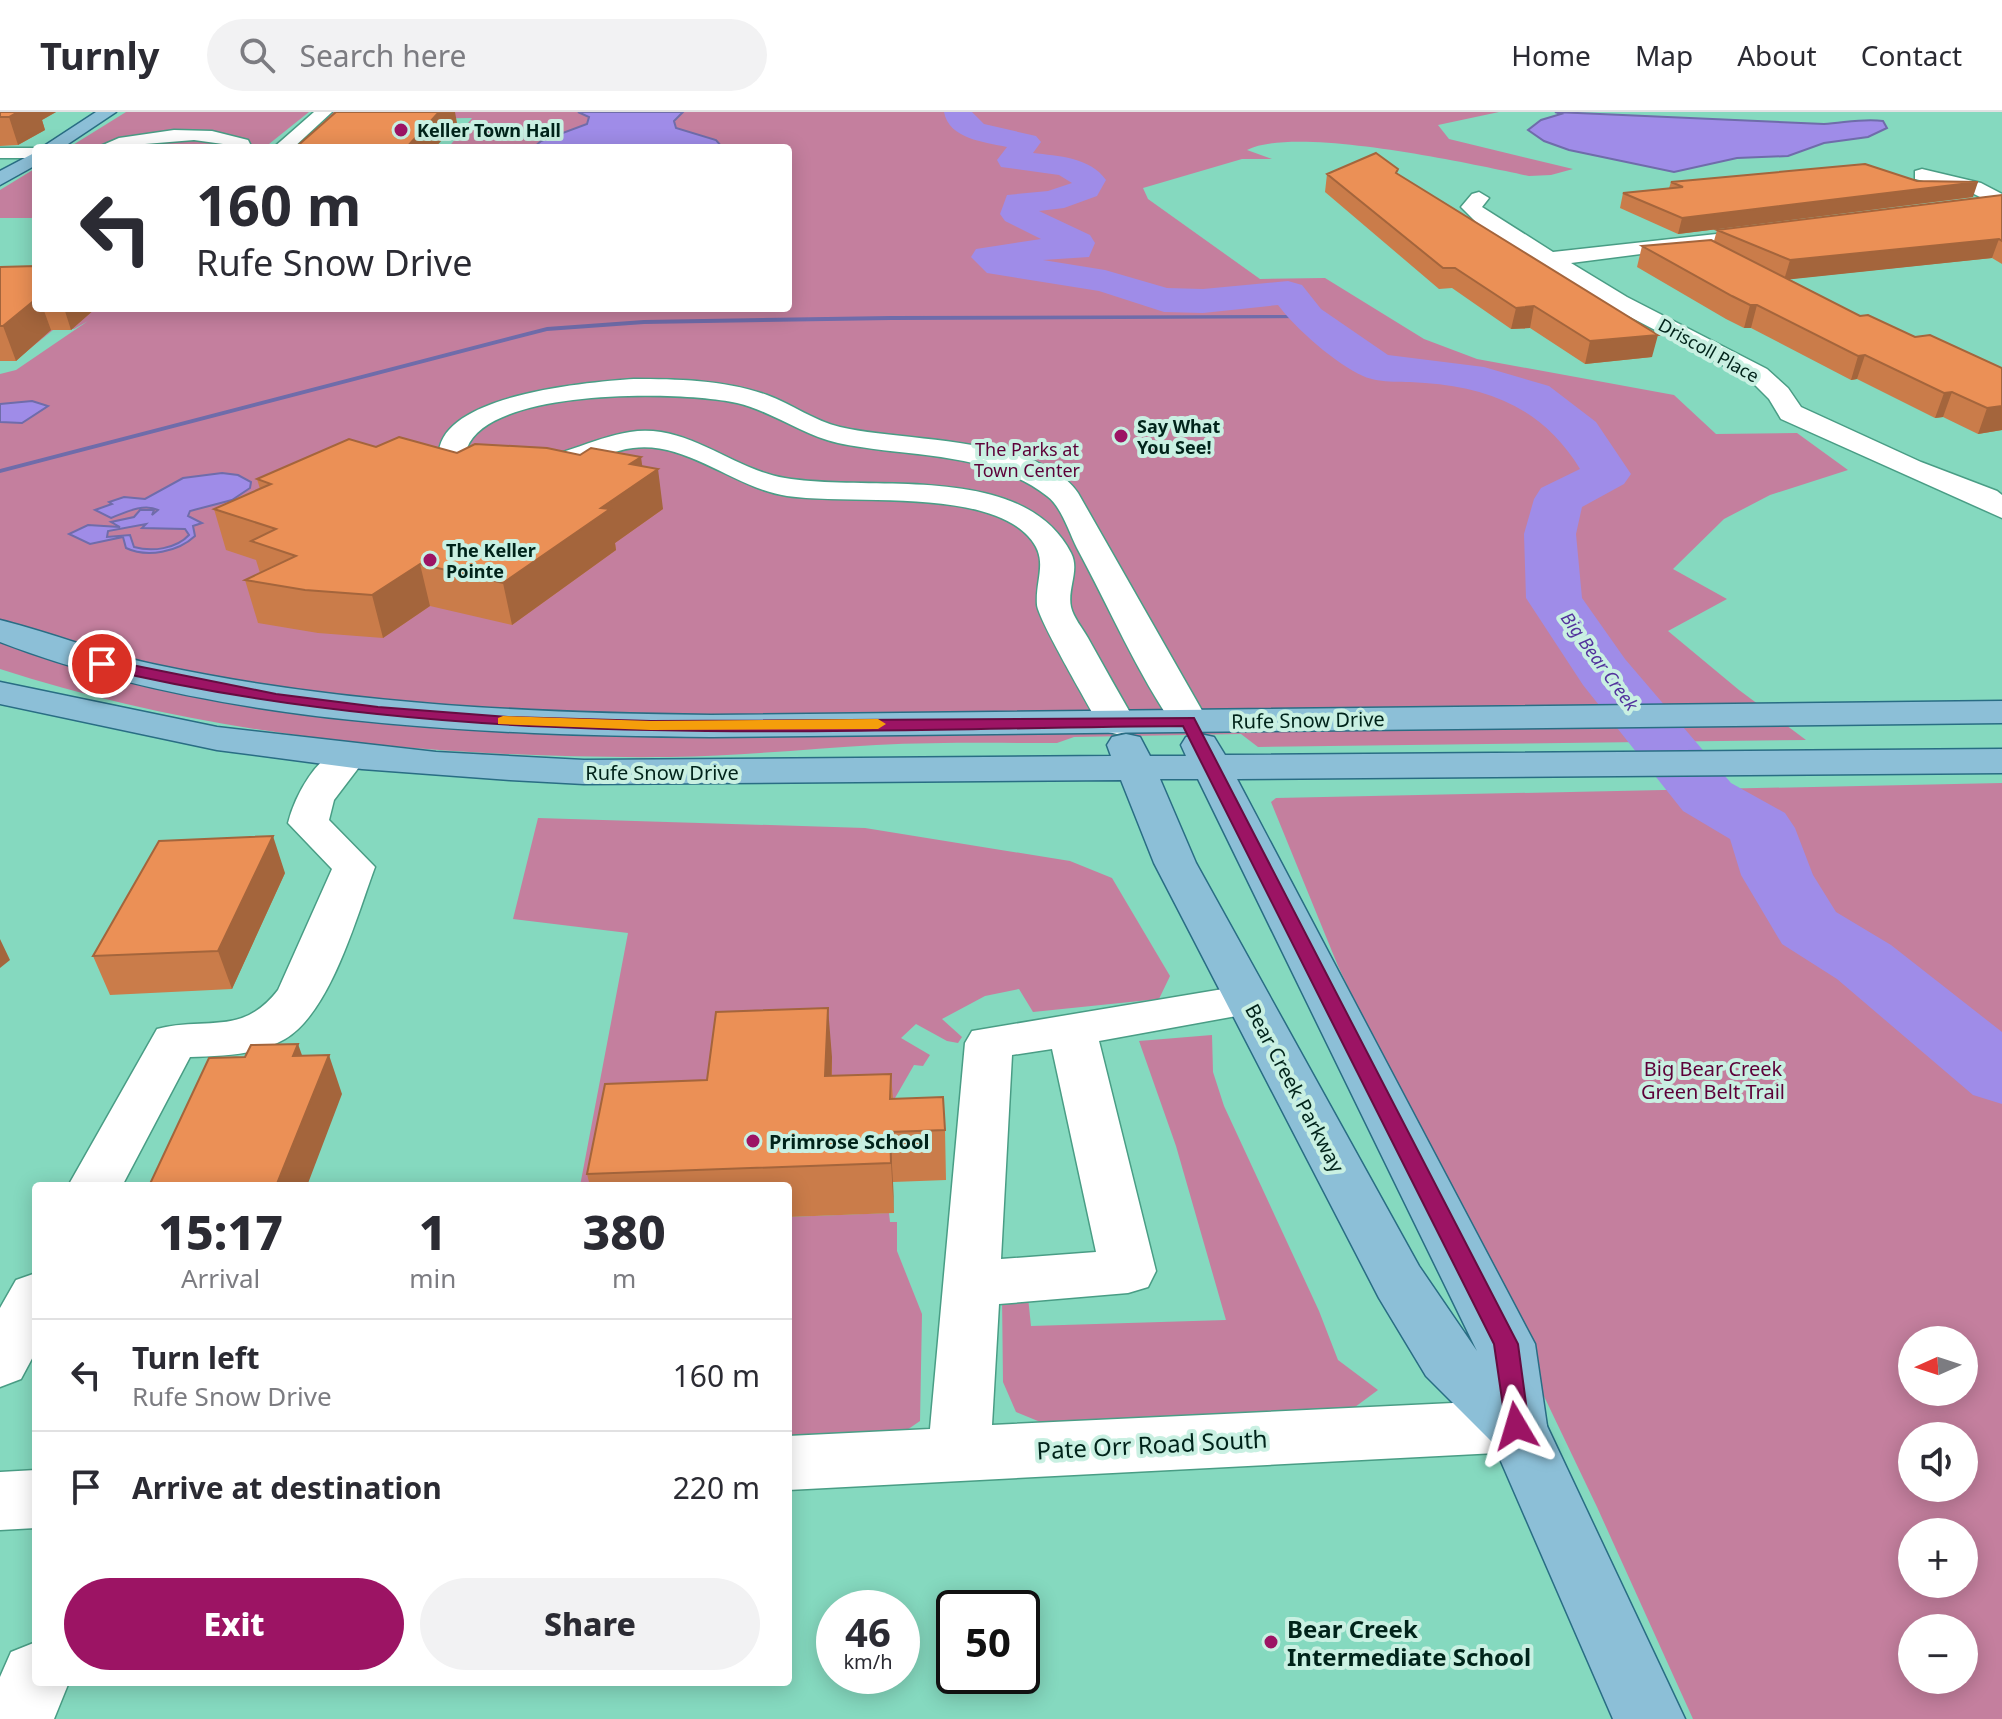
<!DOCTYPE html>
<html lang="en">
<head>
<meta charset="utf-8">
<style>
  body { margin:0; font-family:"Noto Sans",sans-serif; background:#f2f2f3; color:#2b2b33; height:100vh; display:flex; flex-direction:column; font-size:30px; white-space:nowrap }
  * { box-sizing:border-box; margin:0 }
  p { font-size:26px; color:#7c7c81 }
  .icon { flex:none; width:44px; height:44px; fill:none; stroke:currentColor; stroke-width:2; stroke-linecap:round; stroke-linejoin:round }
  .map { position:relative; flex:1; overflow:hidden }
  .panel { position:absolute; left:32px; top:1070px; width:760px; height:504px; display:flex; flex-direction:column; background:#fff; border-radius:8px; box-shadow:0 4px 20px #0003 }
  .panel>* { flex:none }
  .guide { position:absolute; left:32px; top:32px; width:760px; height:168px; border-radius:8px; box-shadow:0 4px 20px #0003; background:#fff; color:#2b2b33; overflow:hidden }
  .needle { width:52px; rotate:267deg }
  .buttons { position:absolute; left:1898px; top:1214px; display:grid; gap:16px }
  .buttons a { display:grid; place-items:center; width:80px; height:80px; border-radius:50%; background:#fff; box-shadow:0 4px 20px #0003; font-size:40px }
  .speed { position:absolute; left:816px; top:1478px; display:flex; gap:16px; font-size:40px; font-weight:700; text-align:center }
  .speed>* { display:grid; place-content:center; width:104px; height:104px; border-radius:50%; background:#fff; box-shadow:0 4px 20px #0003; line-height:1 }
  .speed small { font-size:20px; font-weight:400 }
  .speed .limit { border:4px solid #111; border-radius:12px; background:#fff; color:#111 }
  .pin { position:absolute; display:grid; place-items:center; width:68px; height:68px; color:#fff; margin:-34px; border:4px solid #fff; border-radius:50%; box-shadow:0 2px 8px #0007 }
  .me { position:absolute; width:88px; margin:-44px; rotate:353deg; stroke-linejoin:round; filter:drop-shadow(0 0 6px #0008) }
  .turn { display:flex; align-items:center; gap:28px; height:168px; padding:0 32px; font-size:36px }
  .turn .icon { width:104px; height:104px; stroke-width:2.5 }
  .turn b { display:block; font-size:56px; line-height:68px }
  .eta { display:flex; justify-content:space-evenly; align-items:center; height:136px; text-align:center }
  .eta b { font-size:48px; font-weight:800; line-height:56px }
  .button { display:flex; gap:16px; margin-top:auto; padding:16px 32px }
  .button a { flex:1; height:92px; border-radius:48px; background:#9c1464; color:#fff; font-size:32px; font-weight:800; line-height:92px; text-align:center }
  .button a+a { background:#f2f2f3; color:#2b2b33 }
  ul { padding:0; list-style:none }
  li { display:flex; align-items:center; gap:24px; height:112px; padding:0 32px; border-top:2px solid #e1e1e2 }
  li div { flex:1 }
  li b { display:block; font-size:30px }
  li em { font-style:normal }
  header { display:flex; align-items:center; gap:48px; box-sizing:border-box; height:112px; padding:0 40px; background:#fff; border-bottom:2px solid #e1e1e2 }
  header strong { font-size:38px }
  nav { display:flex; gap:44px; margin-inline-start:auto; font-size:28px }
  .search { width:560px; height:72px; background:#f2f2f3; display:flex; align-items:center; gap:20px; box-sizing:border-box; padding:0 28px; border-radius:44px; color:#7c7c81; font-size:30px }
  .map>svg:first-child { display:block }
  .green { fill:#c47f9e; fill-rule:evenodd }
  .water { fill:#9f8ce8; stroke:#6f6caa; stroke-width:2; fill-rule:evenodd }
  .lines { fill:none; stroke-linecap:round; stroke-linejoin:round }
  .stream { fill:#6f6caa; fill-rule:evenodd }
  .river { fill:#9f8ce8; fill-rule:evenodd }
  .minor-casing { stroke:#499d85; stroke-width:3 }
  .major-casing { stroke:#296d84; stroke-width:3 }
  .minor { fill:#fff; fill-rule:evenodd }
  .major { fill:#8cbfd7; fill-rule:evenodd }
  .wall { fill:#ca7c4a }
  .shaded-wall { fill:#a4653c }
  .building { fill:#eb9056; stroke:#a4653c; stroke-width:2 }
  .route { fill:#9c1464; stroke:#650d41; stroke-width:2 }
  .slow { fill:#f59e0b }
  .poi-dot { fill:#9c1464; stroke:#c9f0e2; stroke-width:3 }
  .labels { text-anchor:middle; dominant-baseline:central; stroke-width:8; stroke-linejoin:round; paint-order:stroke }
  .far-poi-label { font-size:18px; font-weight:bold; fill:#00231a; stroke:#c9f0e2; text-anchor:start }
  .far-street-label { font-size:18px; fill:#00231a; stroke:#c9f0e2 }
  .far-park-label { font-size:18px; fill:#5d0138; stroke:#c9f0e2 }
  .far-water-label { font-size:18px; font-style:italic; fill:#52329c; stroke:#c9f0e2 }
  .street-label { font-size:20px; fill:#00231a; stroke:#c9f0e2 }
  .park-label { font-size:20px; fill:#5d0138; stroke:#c9f0e2 }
  .poi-label { font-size:20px; font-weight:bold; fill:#00231a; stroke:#c9f0e2; text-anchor:start }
  .near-street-label { font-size:24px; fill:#00231a; stroke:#c9f0e2 }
  .near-poi-label { font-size:24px; font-weight:bold; fill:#00231a; stroke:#c9f0e2; text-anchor:start }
</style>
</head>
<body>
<header>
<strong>Turnly</strong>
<div class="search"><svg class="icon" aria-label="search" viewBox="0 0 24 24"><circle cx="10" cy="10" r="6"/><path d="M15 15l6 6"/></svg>Search here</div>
<nav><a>Home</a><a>Map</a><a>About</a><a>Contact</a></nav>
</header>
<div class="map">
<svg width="2002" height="1607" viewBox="0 0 2002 1607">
  <rect width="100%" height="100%" fill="#85d9bf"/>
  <path class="green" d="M126,0H309L264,36H68Z
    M331,0H1499L1438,13L1449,27L1573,57L1551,63L1529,64C1471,52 1297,13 1247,38L1272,47H1242L1143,76L1148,87L1260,167L1325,166L1424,227L1477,247L1674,283L1716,322L1797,321L1848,358L1770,383L1724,407L1673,457L1727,487L1668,519L1739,578L1806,628L1258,635L1241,622L1074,625L1057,631C997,631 936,630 876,633C807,637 739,644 670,645C447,647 213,626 0,557V262L16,258L88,209L74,217L53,218L16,248L0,187L36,196H788V36H448L472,6L322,8Z
    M36,56V106H0V78Z
    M2002,671V1607H1693L1597,1395L1338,854L1271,690L1276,686ZM1912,1228H1964V1280H1912ZM1912,1324H1964V1376H1912ZM1912,1420H1964V1472H1912ZM1912,1516H1964V1568H1912Z
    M538,706L865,716L1070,749L1112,766L1170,864L1159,887L1033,900L1019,877L985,884L942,907L962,925L958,931L947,929L916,912L901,926L930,943L923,954L914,953L891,993L832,965V945L712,994L596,1074H580L628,821L513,807Z
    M1212,923L1213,960L1224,994L1319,1199L1338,1248L1378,1278L1355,1295L1321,1305L1055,1316L1016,1300L1003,1270L1002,1183L1028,1185L1031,1214L1226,1208L1176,1034L1139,929Z
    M889,1101L890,1110H897V1139L922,1202L920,1309L904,1320L788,1331V1105Z"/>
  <path class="water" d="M578,0H683L674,9L676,16L716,28L722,35L533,36L541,29L587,12L589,5Z
    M1555,0L1824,12C1844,11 1863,6 1883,9L1887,16L1868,25L1824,31L1788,44L1737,46L1674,60L1569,38L1544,29L1528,18L1541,8L1561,2Z
    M32,289L48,294L22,311L0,310V292Z
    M222,361L238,363L251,370L250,376L232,388L190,399L188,404L202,411L193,414L195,424C178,440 147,446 126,436L123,425L90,432L69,422L88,413L120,415L111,410L134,405L140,398H154L152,403L158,398C144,391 126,400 111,406L95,398L112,392L109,390L124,385L145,387L183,366ZM146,412L142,416L185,417L189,423C176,437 152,440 134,435L130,423L107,425L108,419Z"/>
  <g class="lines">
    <path class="stream" d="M1307,203L1310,205L1309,206L891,208L644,212L547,219L0,361V357L547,215L644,208L891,204Z"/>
    <path class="river" d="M944,0H972L984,12L1036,24L1041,30L1033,41C1058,44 1090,45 1106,68L1097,84L1064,96L1039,99L1090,123L1095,131L1089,145L1043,148L1105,158L1167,176L1203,177L1288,169L1302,173L1321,197L1388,243L1484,255L1549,274L1596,310L1631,362L1624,372L1582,395L1576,422L1582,486L1625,547L1731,671L1785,701L1795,716L1813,763L1836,800L1891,833L2002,920V992L1973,983L1837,867L1782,832L1741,763L1730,727L1683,699L1583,573L1526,486L1524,422L1534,387L1541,376L1580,357C1544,298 1492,276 1425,271C1406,269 1381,272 1363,264C1336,252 1296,217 1278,193L1203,201L1164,200L1099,179L987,161L971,145L976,137L1041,127L1005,109L1000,102L1007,83L1048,79L1072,71L1059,63L1001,55L997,48L1007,35C984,30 949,27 944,0Z"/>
    <g class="minor-casing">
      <path id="minor" d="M314,0H332L293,36H273Z
        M174,18L212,19L248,28L252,36L194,28L96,36L119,26Z
        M0,36H38L36,46H0Z
        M1922,57L1981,71L2002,82V96L1968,79L1915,67V59Z
        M1479,80L1489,86L1482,95L1553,140L1780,115L1783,119L1780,123L1773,125L1571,151L1627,185L1767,257L1788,276L1801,295L1921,350L1997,379L2002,383V406L1781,307L1769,287L1749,267L1611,195L1477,111L1461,95L1472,82Z
        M634,267C678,267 725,268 767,283C792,292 814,309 840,315C902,330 1039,324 1078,381L1208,609L1202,617L1189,620L1176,617C1137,561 1109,495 1077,436C1069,420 1061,394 1047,384C987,338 908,346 838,331C802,323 772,299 737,291C684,279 490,275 467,336C515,373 580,327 630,320C688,311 731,357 785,366C870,381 1023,348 1071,441C1080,458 1067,477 1071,495C1073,505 1083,517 1088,526C1104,555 1120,583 1136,611L1130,619L1117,622L1104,619L1098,611C1087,590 1039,509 1037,493C1035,466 1050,447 1028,424C983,376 850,393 787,384C734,376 687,329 633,336C614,338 598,347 581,353C548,365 513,370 480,362C463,359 449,353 439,339C446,282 589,270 634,267Z
        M347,634L361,638L366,646L334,688L329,708L375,755C357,803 331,900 285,927C258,943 221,944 190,945L122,1074H68L157,917C206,904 242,925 278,878L332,757L288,711C295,683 317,642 347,634Z
        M1247,873L1264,877L1270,888L1264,899L1099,929L1156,1159L1148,1175L1128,1181L999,1192L992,1313L1516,1288L1538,1295L1547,1314L1538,1333L1516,1340L788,1378V1324L930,1317L965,931L972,919ZM1052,937L1096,1140L1001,1147L1012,943Z
        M36,1161V1239L21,1267L0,1275V1196L16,1168Z
        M36,1358V1416L0,1418V1360Z
        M36,1530V1570H69L54,1607H0V1565L11,1540Z"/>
    </g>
    <g class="major-casing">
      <path id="major" d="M96,0H116L62,36H41Z
        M36,40V53L0,73V59Z
        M0,508C53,521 103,542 157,553C340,592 525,601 711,603L2002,589V611L711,625C483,623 215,613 0,530Z
        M0,570L217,615L436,640L584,648L1111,644L1107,633L1112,625L1126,622L1140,625L1150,644H1186L1181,633L1186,625L1200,622L1214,625L1225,643L2002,637V661L1237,667L1535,1232L1547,1314L1685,1607H1613L1493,1331L1426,1264L1379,1186L1154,751L1121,668L584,672L510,668L362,657L217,638L0,592ZM1160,667H1198L1477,1239L1419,1154L1196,751Z"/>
    </g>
    <use href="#minor" class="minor"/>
    <use href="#major" class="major"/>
  </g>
  <path class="wall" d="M0,0H56L42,8L45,18L18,33L0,34Z
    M1327,62H1398L1652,245L1585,252L1530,216L1511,217L1452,176L1439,177L1325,80Z
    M1917,69L1973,85L1678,122L1620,96L1623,81L1669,76L1671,70Z
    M2002,83V152L1992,146L1789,167L1860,204L2002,256V318L1978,322L1943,305L1935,306L1857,267L1851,268L1751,216H1744L1726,207L1637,155L1642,134L1714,129L1717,118Z
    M0,155L36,196H96L71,218H51L16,249H0Z
    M376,335L643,354L663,397L615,431L616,438L512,513L430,494L383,526L318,521L258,511L245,468L260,461L256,448L226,438L214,397L260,377L257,367Z
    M285,761L232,877L110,883L93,844Z
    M832,945V964L891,962L893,987L945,1018L946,1068L893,1070L894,1101L788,1105V1074H590L587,1062L707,968Z"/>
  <path class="shaded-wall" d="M18,0H56L42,8L45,18L18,33L9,5Z
    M439,0H455L457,11L435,36H406Z
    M1978,70L1973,85L1678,122L1682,106Z
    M1999,127L1992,146L1784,168L1790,148Z
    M36,187V196H43L51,218L16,249L3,214Z
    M1750,193H1757L1751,216H1744Z
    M1534,194L1530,216L1511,217L1516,196Z
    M64,196H96L71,218Z
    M1658,223L1652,245L1585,252L1590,229Z
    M1865,243L1857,267L1851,268L1858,244Z
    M1952,280L1943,305L1935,306L1944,281Z
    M2002,294V318L1978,322L1987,296Z
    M641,345L644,366L658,357L663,397L615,431L616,438L512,513L503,471L601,396L630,352Z
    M420,452L430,494L383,526L372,483Z
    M273,724L285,761L232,877L218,839Z
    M0,827L10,848L0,856Z
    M828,896L832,945L830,1014L825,964Z
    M298,932L312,971L293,944Z
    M329,943L342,982L307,1074H276Z
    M890,1020L893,1070L894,1101L891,1051Z"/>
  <path class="building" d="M0,0H18L9,5H0Z
    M336,0H439L406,36H295Z
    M1376,41L1398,57L1396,61L1658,223L1590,229L1534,194L1516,196L1455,156H1443L1327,62Z
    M1865,52L1917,69L1978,70L1682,106L1623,81L1683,75L1671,70Z
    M2002,83V129L1999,127L1790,148L1717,118Z
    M1711,128L1860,204L1868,203L1915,225L1930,223L2002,256V294L1987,296L1952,280L1944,281L1865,243L1858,244L1757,193H1750L1732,184L1642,134Z
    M36,154V187L3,214H0V155Z
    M399,325L457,341L475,332L547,336L580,343L591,336L641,345L630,352L658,357L601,396L610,397L503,471L420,452L372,483L305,478L245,468L296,444L251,429L276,417L214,397L271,372L257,367L349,327L376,335Z
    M273,724L218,839L93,844L159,729Z
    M828,896L825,964L891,962L890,987L943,985L945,1018L890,1020L891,1051L587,1062L605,972L707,968L716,900Z
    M298,932L293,944L329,943L276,1074H149L209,946L245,945L251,933Z"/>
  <path class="route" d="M102,547L276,582L378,595L508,605L651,609L1194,606L1518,1232L1529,1314L1525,1322L1516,1325L1507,1322L1494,1232L1183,614C821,617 452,641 97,555V548Z"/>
  <path class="slow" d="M503,604L651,609L878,607L886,612L878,617L651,618L498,612V606Z"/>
  <g class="poi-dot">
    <circle cx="401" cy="18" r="8"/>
    <circle cx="1121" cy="324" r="8"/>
    <circle cx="430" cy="448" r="8"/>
    <circle cx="753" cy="1029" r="8"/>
    <circle cx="1271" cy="1530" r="8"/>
  </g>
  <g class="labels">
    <g class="far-poi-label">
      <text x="417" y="18">Keller Town Hall</text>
      <text x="1137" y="314">Say What<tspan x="1137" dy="21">You See!</tspan></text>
      <text x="446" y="438">The Keller<tspan x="446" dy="21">Pointe</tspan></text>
    </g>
    <g class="far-street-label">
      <text transform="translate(1709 238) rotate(29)">Driscoll Place</text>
    </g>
    <g class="far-park-label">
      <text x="1027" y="337">The Parks at<tspan x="1027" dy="21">Town Center</tspan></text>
    </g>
    <g class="far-water-label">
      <text transform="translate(1600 549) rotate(54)">Big Bear Creek</text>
    </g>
    <g class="street-label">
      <text transform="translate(1308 608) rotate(-1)">Rufe Snow Drive</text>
      <text x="662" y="660">Rufe Snow Drive</text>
      <text transform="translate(1295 976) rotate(62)">Bear Creek Parkway</text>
    </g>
    <g class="park-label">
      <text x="1713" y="956">Big Bear Creek<tspan x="1713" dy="23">Green Belt Trail</tspan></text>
    </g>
    <g class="poi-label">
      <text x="769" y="1029">Primrose School</text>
    </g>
    <g class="near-street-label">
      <text transform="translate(1152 1332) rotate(-3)">Pate Orr Road South</text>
    </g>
    <g class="near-poi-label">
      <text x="1287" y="1516">Bear Creek<tspan x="1287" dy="28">Intermediate School</tspan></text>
    </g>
  </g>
</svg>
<div class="buttons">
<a><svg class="needle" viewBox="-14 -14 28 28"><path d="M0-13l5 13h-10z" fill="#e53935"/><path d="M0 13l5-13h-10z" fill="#7c7c81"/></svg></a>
<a><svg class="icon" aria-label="sound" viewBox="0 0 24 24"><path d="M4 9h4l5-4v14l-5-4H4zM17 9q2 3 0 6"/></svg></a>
<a>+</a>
<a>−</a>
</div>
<div class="speed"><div>46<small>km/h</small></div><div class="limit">50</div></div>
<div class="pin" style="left:102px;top:552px;background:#d93025"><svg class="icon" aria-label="arrive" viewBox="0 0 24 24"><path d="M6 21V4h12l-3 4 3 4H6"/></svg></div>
<svg class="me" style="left:1516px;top:1314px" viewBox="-20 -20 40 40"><path d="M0-17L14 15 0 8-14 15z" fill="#9c1464" stroke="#fff" stroke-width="4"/></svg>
<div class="guide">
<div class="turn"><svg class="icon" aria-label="left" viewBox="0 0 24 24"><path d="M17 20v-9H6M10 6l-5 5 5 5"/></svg><div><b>160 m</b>Rufe Snow Drive</div></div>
</div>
<section class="panel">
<div class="eta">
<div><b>15:17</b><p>Arrival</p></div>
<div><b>1</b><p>min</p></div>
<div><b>380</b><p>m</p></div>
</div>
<ul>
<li><svg class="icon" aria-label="left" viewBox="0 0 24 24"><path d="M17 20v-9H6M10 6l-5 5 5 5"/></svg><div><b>Turn left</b><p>Rufe Snow Drive</p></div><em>160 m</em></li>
<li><svg class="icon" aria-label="arrive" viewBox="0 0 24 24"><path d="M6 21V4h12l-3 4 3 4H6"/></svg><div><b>Arrive at destination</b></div><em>220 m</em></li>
</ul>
<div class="button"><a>Exit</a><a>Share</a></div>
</section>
</div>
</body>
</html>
